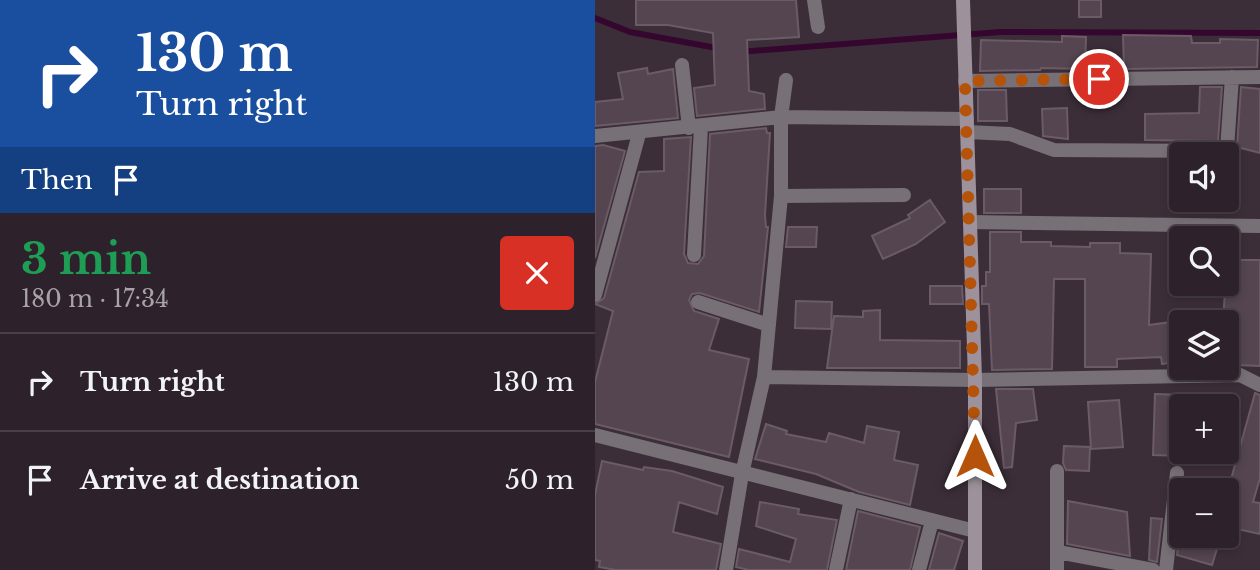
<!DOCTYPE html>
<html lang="en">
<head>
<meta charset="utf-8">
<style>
  body { margin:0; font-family:"Libre Baskerville",serif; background:#352a33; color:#f1f3f6; height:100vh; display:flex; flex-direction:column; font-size:26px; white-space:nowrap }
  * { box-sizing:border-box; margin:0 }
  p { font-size:23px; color:#a7a4a9 }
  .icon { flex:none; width:38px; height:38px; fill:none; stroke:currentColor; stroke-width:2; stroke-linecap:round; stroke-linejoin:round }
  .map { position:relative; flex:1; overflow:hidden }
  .drawer { display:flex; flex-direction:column; background:#2d222b; width:595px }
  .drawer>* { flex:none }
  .guide { background:#1a4fa0; color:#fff; overflow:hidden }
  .tools { position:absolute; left:574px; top:142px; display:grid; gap:14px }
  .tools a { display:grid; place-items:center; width:70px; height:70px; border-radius:7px; background:#2d222b; box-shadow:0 4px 10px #0003,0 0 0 2px #483f47; font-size:35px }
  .pin { position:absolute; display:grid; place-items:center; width:60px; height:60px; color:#fff; margin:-30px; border:4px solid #fff; border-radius:50%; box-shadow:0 2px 7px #0007 }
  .me { position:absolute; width:77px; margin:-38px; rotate:0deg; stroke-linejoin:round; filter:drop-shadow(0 0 5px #0008) }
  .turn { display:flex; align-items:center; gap:24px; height:147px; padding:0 21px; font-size:32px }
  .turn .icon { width:91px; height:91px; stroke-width:2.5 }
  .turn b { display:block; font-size:49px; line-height:60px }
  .then { display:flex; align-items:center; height:66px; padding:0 21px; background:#0003; gap:14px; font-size:26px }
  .round { display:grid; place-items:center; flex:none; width:74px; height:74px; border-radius:7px; background:#352a33 }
  .overview { display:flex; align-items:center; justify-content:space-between; height:119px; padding:0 21px }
  h1 { font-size:42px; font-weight:700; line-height:52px; color:#1e9e55 }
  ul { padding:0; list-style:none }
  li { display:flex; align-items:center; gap:21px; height:98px; padding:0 21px; border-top:2px solid #483f47 }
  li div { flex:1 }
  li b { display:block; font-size:26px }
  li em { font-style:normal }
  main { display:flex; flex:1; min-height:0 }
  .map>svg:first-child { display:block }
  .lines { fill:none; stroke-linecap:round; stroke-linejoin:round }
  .stream { stroke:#35072f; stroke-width:6 }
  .building { fill:#544551; stroke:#6a5b67; stroke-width:2 }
  .street { stroke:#777076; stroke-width:14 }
  .secondary { stroke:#9d929b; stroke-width:14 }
  .route { stroke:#b45309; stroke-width:12; stroke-dasharray:0 21.6 }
</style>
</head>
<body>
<main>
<section class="drawer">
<div class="guide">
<div class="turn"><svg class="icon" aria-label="right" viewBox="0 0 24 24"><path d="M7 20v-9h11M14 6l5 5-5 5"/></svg><div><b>130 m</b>Turn right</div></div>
<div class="then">Then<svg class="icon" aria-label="arrive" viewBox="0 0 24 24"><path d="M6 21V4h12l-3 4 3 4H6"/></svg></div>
</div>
<div class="overview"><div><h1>3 min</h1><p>180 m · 17:34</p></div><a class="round" style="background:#d93025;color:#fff"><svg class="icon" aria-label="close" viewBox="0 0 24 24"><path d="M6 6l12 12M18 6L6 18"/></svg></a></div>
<ul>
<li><svg class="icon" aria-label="right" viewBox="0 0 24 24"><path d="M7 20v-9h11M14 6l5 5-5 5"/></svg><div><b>Turn right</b></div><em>130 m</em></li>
<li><svg class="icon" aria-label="arrive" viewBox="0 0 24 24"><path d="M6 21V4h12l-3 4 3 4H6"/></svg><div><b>Arrive at destination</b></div><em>50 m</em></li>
</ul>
</section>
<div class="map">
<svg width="665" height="570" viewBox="0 0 665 570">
  <rect width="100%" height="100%" fill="#3c2e39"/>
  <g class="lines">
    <path class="stream" d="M0,18L35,32L127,49
      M144,52L405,32L665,33"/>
  </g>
  <path class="building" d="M41,0H201L204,37L152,40L154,91L169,94L170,109L102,116L99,88L120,85L118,33L73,25H41Z
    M484,0H506V17H484Z
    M528,35L596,36L597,43H625V39L663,40L662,67L529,69Z
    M467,36L491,37L490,69L446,68L445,70L385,71L386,40L467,42Z
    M52,68L53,74L78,69L83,118L0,126V102L28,99L23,73Z
    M605,87H627L623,141L550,140V114L604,113Z
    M646,87L665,89V153L642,147Z
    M383,90H411L412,121H383Z
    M472,108L473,139L448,136L447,109Z
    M171,128L172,133H175L170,215L171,227H173L164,312L105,293L97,294L94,300L99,311L124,319L114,350L154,359L134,457L0,424V382L18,311L0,304L9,298L44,172L69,171V139L96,137L89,254L93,263L103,264L109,256L115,134Z
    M8,145L30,151L0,258V146Z
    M389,189H426V213H389Z
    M335,200L350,222L321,244L288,259L277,236L315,218L313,215Z
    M193,227H222L221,247H191Z
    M395,232H426V242H456V246L495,247V243H525V253L556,254L554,325L583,321L586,361L567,364L566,357L522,359V367H490V279H459L457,369L397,370L394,304H387V286H391V272H395Z
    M632,260H665V366L642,365L644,322H628Z
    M335,286H367L368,304H335Z
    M201,301L237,302L236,329L200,328Z
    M285,310V340L365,341V368H232L239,316L268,317V311Z
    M401,389H438L442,420L421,423L417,467L409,468Z
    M660,393L665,395V478L658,502L665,503V534L633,527L641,490H633Z
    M560,394L587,395L586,456L558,455Z
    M524,400L528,447L496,449L493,402Z
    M171,424L192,431L191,434L231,442L234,433L269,443L272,426L304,432L299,460L323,465L315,505L264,492L221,474L160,459Z
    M469,446L495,447L494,471L471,470L468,463Z
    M7,461L48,470L49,467L77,471L128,487L122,514L84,502L78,532L126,544L121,570H21L4,567L5,561L0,560V495Z
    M473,501L532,512L535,556L472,544Z
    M165,502L204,509L203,514L242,520L232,570H154L141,567L144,549L195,562L201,539L161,526Z
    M263,511L325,527L315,570H251Z
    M556,518L567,519L562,562L554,560Z
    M586,522V536H626L617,565L582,555Z
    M344,533L368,541L359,570H334Z"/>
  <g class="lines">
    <path class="street" d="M219,0L223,27
      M87,65L94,128
      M370,81L665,77
      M372,132L415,134L459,150L627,151L632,149L637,77
      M0,136L186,117L372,119
      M186,196L309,195
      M375,222L665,226
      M99,255L106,127
      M0,295L44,134
      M103,302L174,325
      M169,377L380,380L645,375L665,385
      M0,435L380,531
      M462,471V570
      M463,552L558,570
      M131,570L147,474L169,377L186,196V117L191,80
      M241,570L256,499
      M324,570L337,521
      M571,570L582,473"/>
    <path class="secondary" d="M368,0L380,380V570"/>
  </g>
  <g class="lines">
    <path class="route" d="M380,456L370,81L504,79"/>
  </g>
</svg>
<div class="tools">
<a><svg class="icon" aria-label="sound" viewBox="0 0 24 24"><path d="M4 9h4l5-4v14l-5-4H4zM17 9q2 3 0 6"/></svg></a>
<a><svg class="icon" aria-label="search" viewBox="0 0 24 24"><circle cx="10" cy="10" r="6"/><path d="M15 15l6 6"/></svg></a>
<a><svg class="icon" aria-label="layers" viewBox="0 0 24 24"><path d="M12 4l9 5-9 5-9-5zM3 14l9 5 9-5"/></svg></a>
<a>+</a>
<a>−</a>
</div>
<div class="pin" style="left:504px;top:79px;background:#d93025"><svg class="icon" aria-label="arrive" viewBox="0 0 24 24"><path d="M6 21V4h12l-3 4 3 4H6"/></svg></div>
<svg class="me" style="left:380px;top:456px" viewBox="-20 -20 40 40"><path d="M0-17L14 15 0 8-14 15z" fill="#b45309" stroke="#fff" stroke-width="4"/></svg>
</div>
</main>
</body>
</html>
